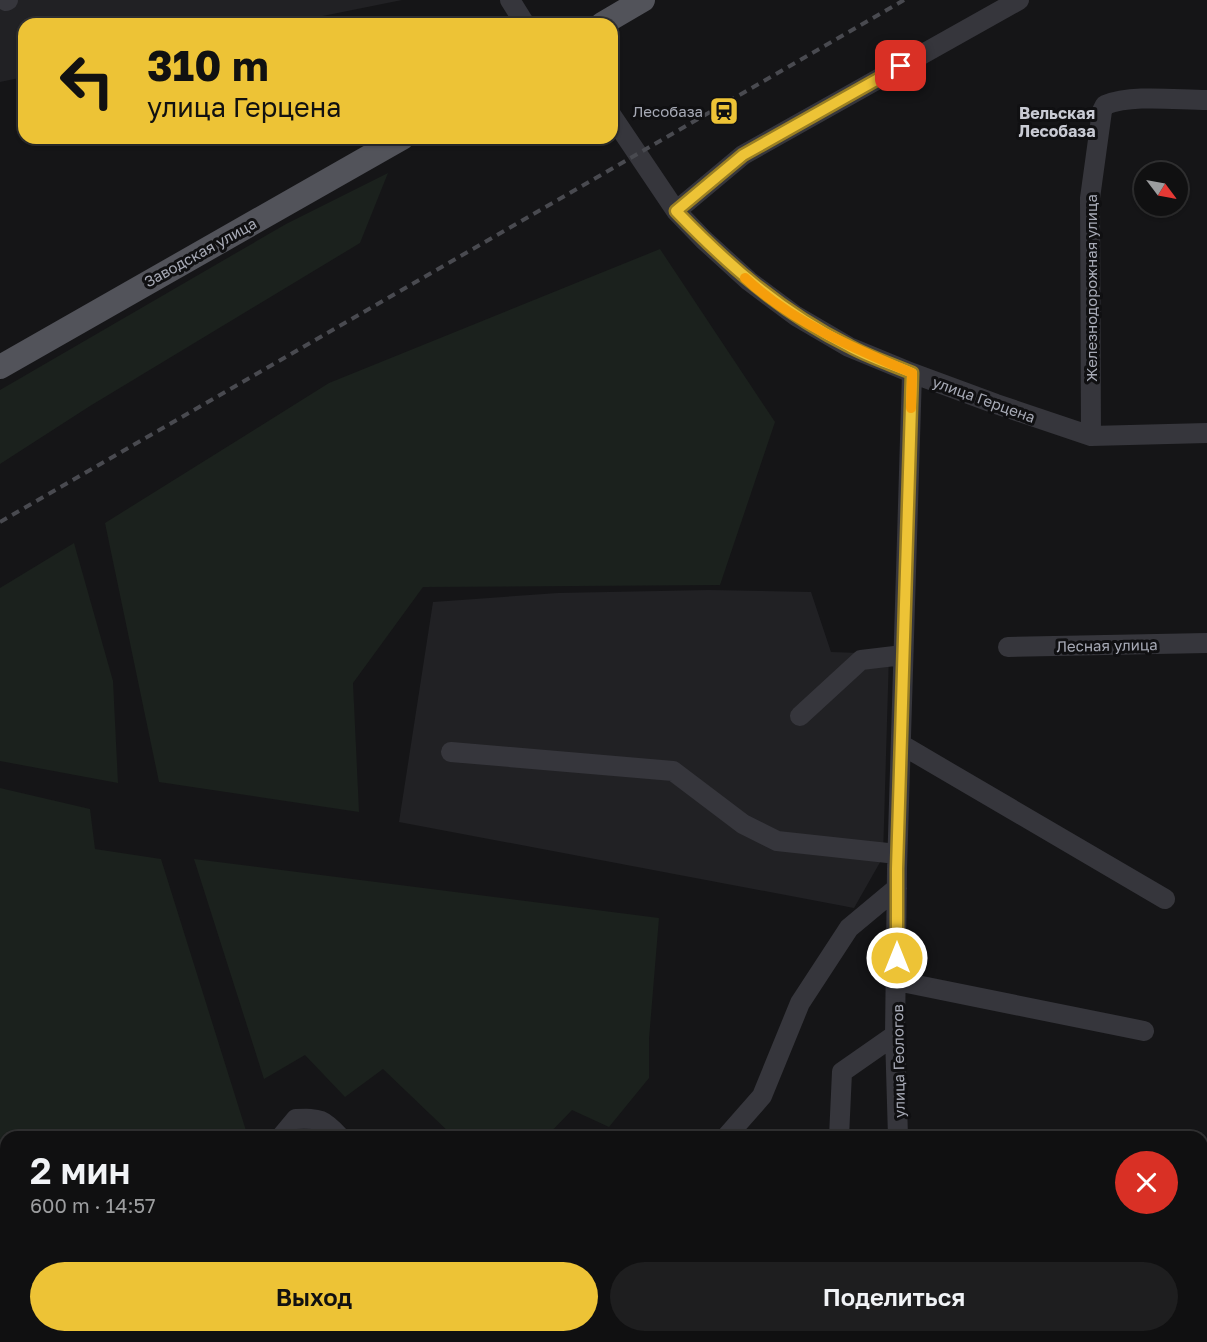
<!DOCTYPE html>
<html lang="ru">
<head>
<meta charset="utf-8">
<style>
  body { margin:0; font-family:"Golos Text",sans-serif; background:#1e1e1f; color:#f1f3f6; height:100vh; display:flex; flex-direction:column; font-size:22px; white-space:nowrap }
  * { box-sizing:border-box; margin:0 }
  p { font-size:20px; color:#9c9d9f }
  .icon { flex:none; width:33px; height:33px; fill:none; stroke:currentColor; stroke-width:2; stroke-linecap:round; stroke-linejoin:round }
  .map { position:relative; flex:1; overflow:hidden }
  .side { position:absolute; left:0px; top:1131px; width:1208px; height:212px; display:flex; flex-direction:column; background:#101011; border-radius:18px 18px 0 0; box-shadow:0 2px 4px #0004,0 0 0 2px #303031 }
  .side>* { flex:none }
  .guide { position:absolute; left:18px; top:18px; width:600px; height:126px; border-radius:18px; box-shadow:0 2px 4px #0004,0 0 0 2px #303031; background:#edc336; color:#111; overflow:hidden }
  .needle { width:39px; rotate:122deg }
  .tools { position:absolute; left:1134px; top:162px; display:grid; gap:12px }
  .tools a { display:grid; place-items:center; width:54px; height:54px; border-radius:50%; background:#101011; box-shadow:0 2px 4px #0004,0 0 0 2px #303031; font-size:30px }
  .pin { position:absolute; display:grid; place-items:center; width:51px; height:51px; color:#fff; margin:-26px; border-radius:12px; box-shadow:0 3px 9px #0006 }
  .me { position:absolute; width:66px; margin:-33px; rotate:0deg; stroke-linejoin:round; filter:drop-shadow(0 0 4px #0008) }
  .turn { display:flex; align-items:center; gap:21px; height:126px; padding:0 30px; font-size:27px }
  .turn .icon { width:78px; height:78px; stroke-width:2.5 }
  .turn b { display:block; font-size:42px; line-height:51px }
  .round { display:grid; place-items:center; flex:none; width:63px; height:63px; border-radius:32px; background:#1e1e1f }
  .headline { display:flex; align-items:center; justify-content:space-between; height:102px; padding:0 30px }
  h1 { font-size:36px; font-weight:600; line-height:45px }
  .primary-button { display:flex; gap:12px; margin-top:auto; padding:12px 30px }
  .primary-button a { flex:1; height:69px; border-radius:36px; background:#edc336; color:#111; font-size:24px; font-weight:600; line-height:69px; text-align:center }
  .primary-button a+a { background:#1e1e1f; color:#f1f3f6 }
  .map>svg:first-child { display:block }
  .built { fill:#212124 }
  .green { fill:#1b211d }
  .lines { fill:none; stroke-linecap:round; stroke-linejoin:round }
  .minor { stroke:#36363c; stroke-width:20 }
  .major { stroke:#52535a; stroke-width:24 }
  .rail { stroke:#494a50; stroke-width:4; stroke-dasharray:8 6; stroke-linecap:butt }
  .route-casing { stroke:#9a7f23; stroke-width:15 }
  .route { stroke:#edc336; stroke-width:10 }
  .slow { stroke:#f59e0b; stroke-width:10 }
  .labels { text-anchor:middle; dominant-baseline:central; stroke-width:6; stroke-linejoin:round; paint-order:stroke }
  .poi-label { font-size:15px; fill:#a7aab6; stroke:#101012; text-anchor:end }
  .street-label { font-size:15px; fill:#a7aab6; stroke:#101012 }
  .neighbourhood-label { font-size:16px; font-weight:bold; fill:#c8cad3; stroke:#101012 }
</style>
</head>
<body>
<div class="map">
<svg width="1207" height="1342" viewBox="0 0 1207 1342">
  <rect width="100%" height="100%" fill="#151517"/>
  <path class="built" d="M0,0H402L283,24H24V77L0,82Z
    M709,590L811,592L831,652L889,654L883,857L854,908L399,822L433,602L558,593Z"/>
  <path class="green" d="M388,173L360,243L90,406L0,464V390L286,224Z
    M660,249L775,422L720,585L423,587L353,683L359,812L159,782L105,523L329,383Z
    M74,543L113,681L118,783L0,761V588Z
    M0,788L90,809L95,849L161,859L248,1137H6V1336L62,1337L57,1342H0Z
    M194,859L659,918L649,1039V1078L609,1127L572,1110L546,1137H454L383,1069L345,1097L305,1055L264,1079Z
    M1207,1299V1342H1152L1187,1337L1202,1336V1310Z
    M685,1336H879L896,1342H679Z"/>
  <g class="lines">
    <path class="minor" d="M510,0L525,24
      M6,1L8,0
      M612,116L676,211L704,240L749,281L796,316L849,347L912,373L996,404L1091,436L1207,433
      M676,211L743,155L1019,0
      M1091,436L1090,198L1102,111L1105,105C1133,94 1176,100 1207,100
      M1008,647L1207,643
      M800,716L861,660L903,655
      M902,745L1165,899
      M451,752L673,771L743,824L777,841L897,854
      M897,981L1144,1031
      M281,1137L296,1119C320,1118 323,1119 340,1137
      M726,1137L762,1096L800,1003L849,928L897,888
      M839,1137L842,1072L895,1035
      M898,1137L895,1035L897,869L912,373
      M359,1336L365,1342
      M97,1342L102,1336
      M280,1342L285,1336
      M520,1342L525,1336"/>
    <path class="major" d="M602,24L643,0
      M0,367L402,138"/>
    <path class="rail" d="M0,522L904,0"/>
  </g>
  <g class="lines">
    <g class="route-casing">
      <path id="route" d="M897,958V869L912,373C891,364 869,357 849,346C781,312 728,265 676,211L743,155L901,66"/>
    </g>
    <use href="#route" class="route"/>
    <path class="slow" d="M745,278C792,322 853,348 912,373L911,408"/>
  </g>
  <defs>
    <g id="station-square" transform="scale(1.5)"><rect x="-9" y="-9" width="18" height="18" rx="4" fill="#edc336" stroke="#101012"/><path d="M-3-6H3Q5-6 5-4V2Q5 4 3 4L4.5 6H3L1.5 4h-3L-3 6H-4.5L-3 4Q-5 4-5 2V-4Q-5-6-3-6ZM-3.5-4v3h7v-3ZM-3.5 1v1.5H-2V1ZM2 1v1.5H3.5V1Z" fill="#111"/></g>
  </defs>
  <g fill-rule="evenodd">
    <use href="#station-square" x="724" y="111"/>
  </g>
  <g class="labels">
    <g class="poi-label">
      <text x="703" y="111">Лесобаза</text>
    </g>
    <g class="street-label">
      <text transform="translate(200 252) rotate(-29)">Заводская улица</text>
      <text transform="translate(1091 288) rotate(-90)">Железнодорожная улица</text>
      <text transform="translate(984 399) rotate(20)">улица Герцена</text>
      <text transform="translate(1107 645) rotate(-1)">Лесная улица</text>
      <text transform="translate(898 1061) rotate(-91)">улица Геологов</text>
    </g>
    <g class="neighbourhood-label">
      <text x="1057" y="113">Вельская<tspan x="1057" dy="18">Лесобаза</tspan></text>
    </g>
  </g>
</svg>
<div class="tools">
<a><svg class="needle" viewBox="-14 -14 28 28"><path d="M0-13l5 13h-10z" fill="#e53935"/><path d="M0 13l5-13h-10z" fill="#9c9d9f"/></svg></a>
</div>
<div class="pin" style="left:901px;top:66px;background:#d93025"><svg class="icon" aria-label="arrive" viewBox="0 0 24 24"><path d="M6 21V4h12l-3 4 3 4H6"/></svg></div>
<svg class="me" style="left:897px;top:958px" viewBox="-20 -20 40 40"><circle r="17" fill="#edc336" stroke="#fff" stroke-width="3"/><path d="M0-11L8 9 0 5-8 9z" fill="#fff"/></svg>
<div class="guide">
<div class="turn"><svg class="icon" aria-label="left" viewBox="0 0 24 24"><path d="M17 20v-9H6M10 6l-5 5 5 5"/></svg><div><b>310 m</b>улица Герцена</div></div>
</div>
<section class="side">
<div class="headline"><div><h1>2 мин</h1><p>600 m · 14:57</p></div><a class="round" style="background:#d93025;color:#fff"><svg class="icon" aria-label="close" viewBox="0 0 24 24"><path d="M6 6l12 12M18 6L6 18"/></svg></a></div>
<div class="primary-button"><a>Выход</a><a>Поделиться</a></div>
</section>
</div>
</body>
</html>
